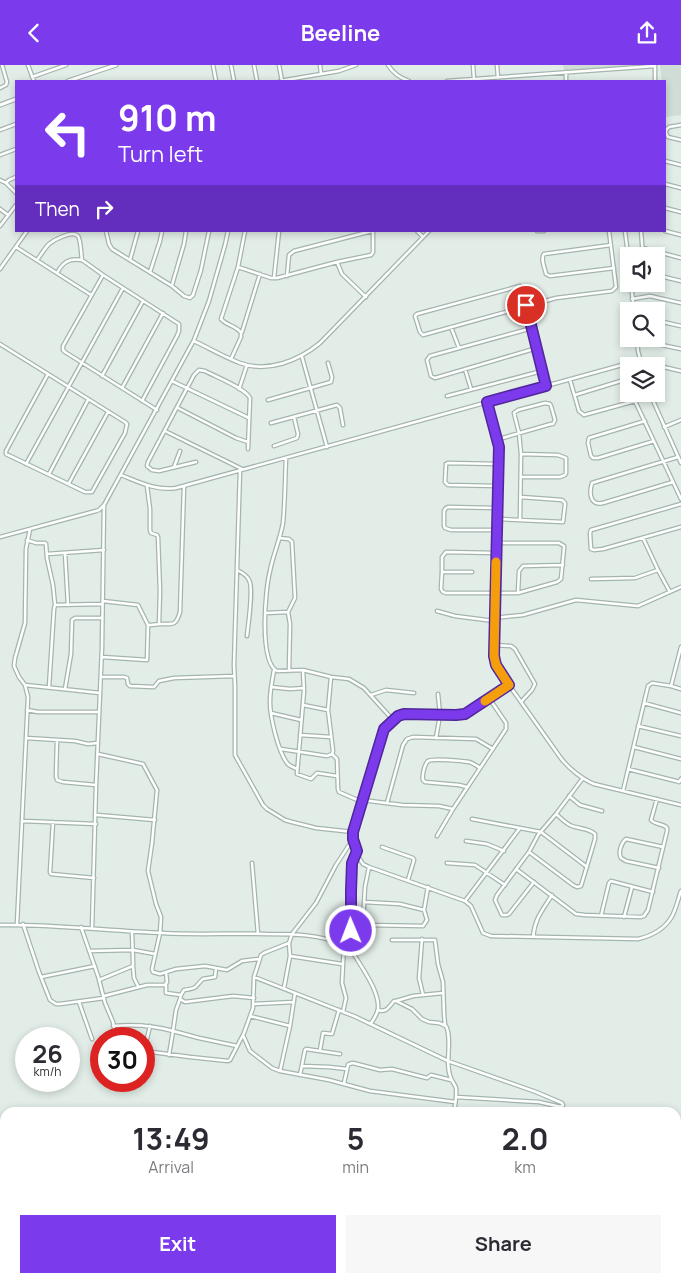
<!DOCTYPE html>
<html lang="en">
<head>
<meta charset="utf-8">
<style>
  body { margin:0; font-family:Manrope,sans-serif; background:#f7f7f7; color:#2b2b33; height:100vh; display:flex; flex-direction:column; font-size:19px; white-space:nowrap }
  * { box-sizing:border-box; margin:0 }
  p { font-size:16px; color:#7c7c81 }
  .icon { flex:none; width:28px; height:28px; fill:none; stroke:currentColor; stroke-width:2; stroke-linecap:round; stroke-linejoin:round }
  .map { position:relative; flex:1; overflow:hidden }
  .panel { position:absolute; left:0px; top:1042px; width:681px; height:176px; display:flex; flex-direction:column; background:#fff; border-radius:15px 15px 0 0; box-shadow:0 2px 8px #0003 }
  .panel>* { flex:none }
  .banner { position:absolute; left:15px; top:15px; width:651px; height:152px; border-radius:0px; box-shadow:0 2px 8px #0003; background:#7c3aed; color:#fff; overflow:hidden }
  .fabs { position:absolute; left:620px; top:182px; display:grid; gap:10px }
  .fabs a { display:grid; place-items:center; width:45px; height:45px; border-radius:0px; background:#fff; box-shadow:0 2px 8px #0003; font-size:25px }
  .speed { position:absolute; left:15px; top:962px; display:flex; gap:10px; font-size:25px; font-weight:700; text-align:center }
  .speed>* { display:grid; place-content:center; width:65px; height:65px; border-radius:50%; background:#fff; box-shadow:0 2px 8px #0003; line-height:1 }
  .speed small { font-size:12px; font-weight:400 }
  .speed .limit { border:8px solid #d22; background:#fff; color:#111 }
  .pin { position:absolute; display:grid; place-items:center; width:42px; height:42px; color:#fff; margin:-21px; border:2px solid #fff; border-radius:50%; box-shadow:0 1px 5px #0007 }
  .me { position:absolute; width:55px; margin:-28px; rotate:359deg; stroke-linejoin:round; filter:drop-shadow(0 0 4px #0008) }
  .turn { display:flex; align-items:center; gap:18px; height:105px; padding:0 20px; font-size:22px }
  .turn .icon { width:65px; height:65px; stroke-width:2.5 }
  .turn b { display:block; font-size:35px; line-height:42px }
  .then { display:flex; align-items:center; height:48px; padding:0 20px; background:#0003; gap:10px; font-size:19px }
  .eta { display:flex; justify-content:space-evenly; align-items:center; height:85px; text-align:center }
  .eta b { font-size:30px; font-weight:700; line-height:35px }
  .cta { display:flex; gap:10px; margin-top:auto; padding:10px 20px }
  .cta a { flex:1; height:58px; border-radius:0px; background:#7c3aed; color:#fff; font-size:20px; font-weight:700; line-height:58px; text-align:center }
  .cta a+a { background:#f7f7f7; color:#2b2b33 }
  header { display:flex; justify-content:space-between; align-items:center; height:65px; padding:0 20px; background:#7c3aed; color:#fff; font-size:22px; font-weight:700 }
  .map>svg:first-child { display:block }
  .built { fill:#d0ddd6 }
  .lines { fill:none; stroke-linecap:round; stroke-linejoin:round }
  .minor-casing { stroke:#a4b5ae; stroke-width:5 }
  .tertiary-casing { stroke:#a4b5ae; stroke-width:5.5 }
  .minor { stroke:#fff; stroke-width:2.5 }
  .tertiary { stroke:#fff; stroke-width:3 }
  .route-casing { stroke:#51269a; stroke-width:12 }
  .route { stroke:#7c3aed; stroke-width:9 }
  .slow { stroke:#f59e0b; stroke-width:9 }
</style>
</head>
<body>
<header><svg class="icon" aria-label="back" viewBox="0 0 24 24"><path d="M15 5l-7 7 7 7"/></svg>Beeline<svg class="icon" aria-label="share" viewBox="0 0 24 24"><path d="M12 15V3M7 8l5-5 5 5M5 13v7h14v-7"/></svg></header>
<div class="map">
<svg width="681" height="1218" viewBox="0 0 681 1218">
  <rect width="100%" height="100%" fill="#e2ede7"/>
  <path class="built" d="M563,0H627L628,1L564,6Z
    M660,0H681V50L665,52V16H662Z"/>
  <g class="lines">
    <g class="minor-casing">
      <path id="minor" d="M28,0L34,16
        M213,0L216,16
        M231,0L234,16
        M254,0L257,16
        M279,0L282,16
        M320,0L321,9
        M388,0C393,8 400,13 409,16
        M473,0L474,14
        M497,0L498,13
        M655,1V16
        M566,7V16
        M32,12L66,0
        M280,16L339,6L356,0
        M447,16L655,1
        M0,23L6,20L7,17L2,0
        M681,60L669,62L666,65V68L668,72L681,75
        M0,65L16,59
        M0,90L16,84
        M665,96L681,100
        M16,112L9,115L6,118L16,128
        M0,115L6,118
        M665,119L681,123
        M665,143L681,147
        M0,144L8,150
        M0,161L16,140
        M106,166L109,179L112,184L172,221L184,231L190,233L193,230L201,205L209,166
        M417,166L423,172
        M537,166H544
        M625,166L629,198
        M641,166L643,191
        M665,166L681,170
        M611,180L544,189C540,194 545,203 546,209L550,211L614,203
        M16,182L91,230
        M643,183L681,193
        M37,195C41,190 44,184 49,179C54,175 72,165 78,171C81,175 81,190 82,195L103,210L179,259V266L177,271L142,336
        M130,195L138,166
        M337,197L342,209L366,232
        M238,202L271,213H277L337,197L371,190L373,187V166
        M0,204L27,166
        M150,207L160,176L162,166
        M57,208C63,197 69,193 82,195
        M103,210L63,281V285L65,287L157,345
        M656,210L681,216
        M287,211L289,190L294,186L372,166
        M274,213L279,166
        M631,219L634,246
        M172,220L184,179L186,166
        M632,234L650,231L681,238
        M656,258L663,257L681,261
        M451,262L459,283
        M532,263L430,291L427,295L431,311L435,313L537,283
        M242,267L260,209
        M637,274L638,286L642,301
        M652,274L655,278L657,279L681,284
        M194,276C209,283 224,292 240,298C268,308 298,296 320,278L429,166
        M0,279L125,357L127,359L125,368L92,427H85L6,389V386L48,309
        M302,292L327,382
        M231,294L241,272V268C237,261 227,261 221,254L238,202L245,166
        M659,301L681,306
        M465,304L471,324
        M102,311L143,236
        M570,315L579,346L584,350L635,336
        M172,316L249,353
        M546,321C541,300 536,280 531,259C528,249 526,227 520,221L417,249L415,251L420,267L423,270L556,233L612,226L616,222L609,166
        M122,323L163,248
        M239,324L247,300
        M633,329L635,336L681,434
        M650,329L681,398
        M575,330L624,315L629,317
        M447,331L542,306
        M268,335L331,317L332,312L328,298
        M487,337L499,382L494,580V591L497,600L509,620L560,692C568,703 582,714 594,719L681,740
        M178,343L236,373L248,377
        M645,356L589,373L588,378L591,391L593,393H598L654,376
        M271,358L337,340L340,343L343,360
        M664,362L681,355
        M165,366L242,404
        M499,374L551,359H553L555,355L551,341L550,339L545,338L518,345L514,348L519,368L521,389L520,455
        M274,381L297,373L298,369L294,352
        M286,393C285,415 285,437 283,458C280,475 273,490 270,506C265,525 259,597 277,606L303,605L331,612L349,614L364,623L393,655
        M196,397L159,406L152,405L147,401L148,397L194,310L199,305L205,306C216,312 245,323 250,333L248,384
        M26,399L123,223
        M174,402L180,386
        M240,405L234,600L235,622V690L263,740L267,744L285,755L292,757L316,763L353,767
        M49,409L88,335
        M121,410C139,417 156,426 176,423L640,295
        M521,412H560L565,410L566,408V393L558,390L521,389
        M673,417L603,438C590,441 589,428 592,418L678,392
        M69,418L108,347
        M147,421L150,444V465L151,468L157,470L158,472L160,526L159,559
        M498,421L448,420L445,417L446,399L448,398L499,399
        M681,439L591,465L590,468L591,484L594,485L603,484L681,462
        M497,454L563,457L565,440V438L562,435L521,432
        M497,465H451L445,463L444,461V446L446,443L448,442L497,443
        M0,472L96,446L99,445L104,440L194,275L209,236L225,180L228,166
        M643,473L658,505L670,527
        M27,475L36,478H45L46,479L47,493L53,520L55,540
        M65,488L68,540
        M496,488L446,487L442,492V507L441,524L443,527L446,528H518L557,517L561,514L564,483V481L559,478H497
        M47,489L104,485
        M237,505C241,507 247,510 249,515C254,523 248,560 247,571
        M442,507H472
        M591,514L635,513L658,505
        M518,528L519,506L523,501L563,500
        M103,536L138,540L148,560C153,560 157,559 161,559C173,559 176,561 180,547L184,421
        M437,546L455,551L494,556
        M288,547L290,559L289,606
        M266,548L288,547L295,533L292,477L289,474L279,473
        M494,553L523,550L576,535L638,541L681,522
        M494,580L511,581L515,584L535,619L532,625L521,637
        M102,592L147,595L148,560
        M274,605C272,616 270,626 270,637C270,652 278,686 287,698C289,701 293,702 297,704
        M303,605L304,626L297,709L311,714L317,708L337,711
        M101,612H124L127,613L128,619L130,621L154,622L159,616L174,613L234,611
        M25,620L100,628
        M509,620L465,649L457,650L405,649C394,653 386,659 382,670L353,767V773L359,793L363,799L369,802L465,836L471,841L483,868L491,871L638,874C651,871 664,864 671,853C676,845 678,834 681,826
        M671,621L681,624
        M49,622L54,544L55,540L102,539
        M271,622L290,624L304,623
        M65,624L71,589L72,555L75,553H102
        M371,630L386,625L414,628
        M644,638L681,648
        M303,640L328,645
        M27,645L38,647H99
        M271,648L301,655
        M638,661L681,671
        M300,670L331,672
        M26,673L75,676L88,679L98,678
        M436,673L440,650L438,629
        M57,675L56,711L57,715L63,717L96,720
        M634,682L681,694
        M281,684L327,691L332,689L333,686L328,645L331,612
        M98,689L143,699L157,725L152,778L148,806L156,839L161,852L160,868L152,904L153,907L160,909L176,904L205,901L227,905L242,896L259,894
        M332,689L337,694L338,724L339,727L362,737
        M628,704L676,716L679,717L681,714
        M467,722L459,720L425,717L423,715C422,711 424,700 428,696C433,693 463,696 469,697C473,698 477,701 480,703
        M623,726L648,621L652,618L671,621L681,582
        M569,731L580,740L602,746
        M362,735L402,740L439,741L453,744
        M387,738L403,680L407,674L413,672L476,674L493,684
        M97,750L155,755
        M472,754L541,767L587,802
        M23,756L96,759
        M53,757L50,807L51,809L94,813
        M437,771L453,744L506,664V658L489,633
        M466,776L487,779L504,786
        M382,782L413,793L414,795L408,815
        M529,787L573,820L577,822L581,821L595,774V769C589,763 580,764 572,761C566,759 561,753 556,749
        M252,798L258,869
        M447,798L475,800L505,820
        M369,802L365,822L363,856L366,860L423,861L427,855L424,845L428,822
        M659,803L626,796L621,793C618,788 621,778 626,774L663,782
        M516,804L576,849L585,850L641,852L644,851L648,845L667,766V763C663,758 655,760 651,755L657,734
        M534,817L509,849L507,850H502L495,835L497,830L529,787L538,770L556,749L583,713
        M465,836L520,763
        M364,837L400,839L424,845
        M601,851L609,818L611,816L653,827
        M624,852L632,822
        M17,859L28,632L25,620L19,612L14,601L15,593L25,558L26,484L30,464
        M23,859L39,907L50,935L56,939H60L104,933
        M0,860C55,859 109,866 163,868C197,870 231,868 266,869C292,869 320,869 344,880L342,918L346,933L343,947
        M81,862L98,911L105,938L113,957L116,974
        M92,864L96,720L102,582L104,440
        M533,872C535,853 542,846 552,830
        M422,874L419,913L423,930
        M392,875H435L438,899L443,917L444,949L445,960
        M348,882C349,876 351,870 352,863C353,841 346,805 357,786
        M348,882L352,886C361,902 380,926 378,944C377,950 374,954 371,958
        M89,886L133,885L155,889
        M290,891L342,899
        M133,901L134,913L138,921
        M41,912L95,901
        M254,912L356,952L448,996L536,1027L562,1038L563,1040L561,1042L539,1037L456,1032
        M99,915L133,901V897L132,867
        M166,920V928L181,930
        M284,923L290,891L289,878
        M181,930L180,934L185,937L233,931L254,933
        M181,930L184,925C199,923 194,922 203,914L215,912L216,903
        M104,931L147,920H165L167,917L166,907
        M180,934L176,945L173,966L199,973L237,981
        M396,936L413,931L443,928
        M79,937L92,974
        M254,939L294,937
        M378,945C386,948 389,942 394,936H396L412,944L422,954L429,957L439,958L446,961C453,975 444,999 451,1013C452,1017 455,1019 456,1023C457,1031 455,1040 454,1048
        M250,951L290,961
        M113,961C135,959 152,960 173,966L169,990
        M243,970L250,986L272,1003L280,1006L329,1015L370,1026L455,1037
        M320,985L323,968L332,969L339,945
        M144,986L190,992L228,996L230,995L244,968L253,943L254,912L261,890L264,888L289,878L292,869L316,838L336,800L353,774
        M144,986L150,961
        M302,1001L329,1002L347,1004
        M280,1006L290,961L295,928
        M300,1010L305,985L306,984L340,989
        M344,1018L348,1000L349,999L353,998L380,1005L392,1004L427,1013L431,1010L451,1015
        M0,1187L5,1182
        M59,1214L62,1218
        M365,1214L366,1218
        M478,1218L479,1214
        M574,1218L575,1214"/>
    </g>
    <g class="tertiary-casing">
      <path id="tertiary" d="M68,16L116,0
        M0,40L16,34"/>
    </g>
    <use href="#minor" class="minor"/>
    <use href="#tertiary" class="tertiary"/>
  </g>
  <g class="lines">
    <g class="route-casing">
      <path id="route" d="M351,866V826L352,798L357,786L353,774V767L384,664L398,651L404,649L456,650L465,649L509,620L496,600L494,591L499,382L487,337L546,321L526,240"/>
    </g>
    <use href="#route" class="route"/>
    <path class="slow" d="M485,636L509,620L496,600L494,591L496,497"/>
  </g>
</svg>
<div class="fabs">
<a><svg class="icon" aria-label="sound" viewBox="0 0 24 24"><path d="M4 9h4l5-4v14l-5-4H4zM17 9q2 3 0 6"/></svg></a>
<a><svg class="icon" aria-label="search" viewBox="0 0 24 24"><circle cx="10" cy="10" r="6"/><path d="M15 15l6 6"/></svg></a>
<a><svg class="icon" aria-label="layers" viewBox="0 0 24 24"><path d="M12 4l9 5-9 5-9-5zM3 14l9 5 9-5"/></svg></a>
</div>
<div class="speed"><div>26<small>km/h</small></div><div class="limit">30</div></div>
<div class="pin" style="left:526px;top:240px;background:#d93025"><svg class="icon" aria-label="arrive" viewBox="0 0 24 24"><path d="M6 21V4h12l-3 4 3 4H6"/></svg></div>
<svg class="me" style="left:351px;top:866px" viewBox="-20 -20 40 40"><circle r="17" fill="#7c3aed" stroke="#fff" stroke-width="3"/><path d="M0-11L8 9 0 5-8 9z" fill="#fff"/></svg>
<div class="banner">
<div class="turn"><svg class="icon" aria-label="left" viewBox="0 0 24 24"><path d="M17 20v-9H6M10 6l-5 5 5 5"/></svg><div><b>910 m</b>Turn left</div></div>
<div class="then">Then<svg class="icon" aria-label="right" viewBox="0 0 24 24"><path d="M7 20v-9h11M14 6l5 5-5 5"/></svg></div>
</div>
<section class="panel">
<div class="eta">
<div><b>13:49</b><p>Arrival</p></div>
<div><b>5</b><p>min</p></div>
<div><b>2.0</b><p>km</p></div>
</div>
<div class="cta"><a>Exit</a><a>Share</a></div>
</section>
</div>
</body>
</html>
